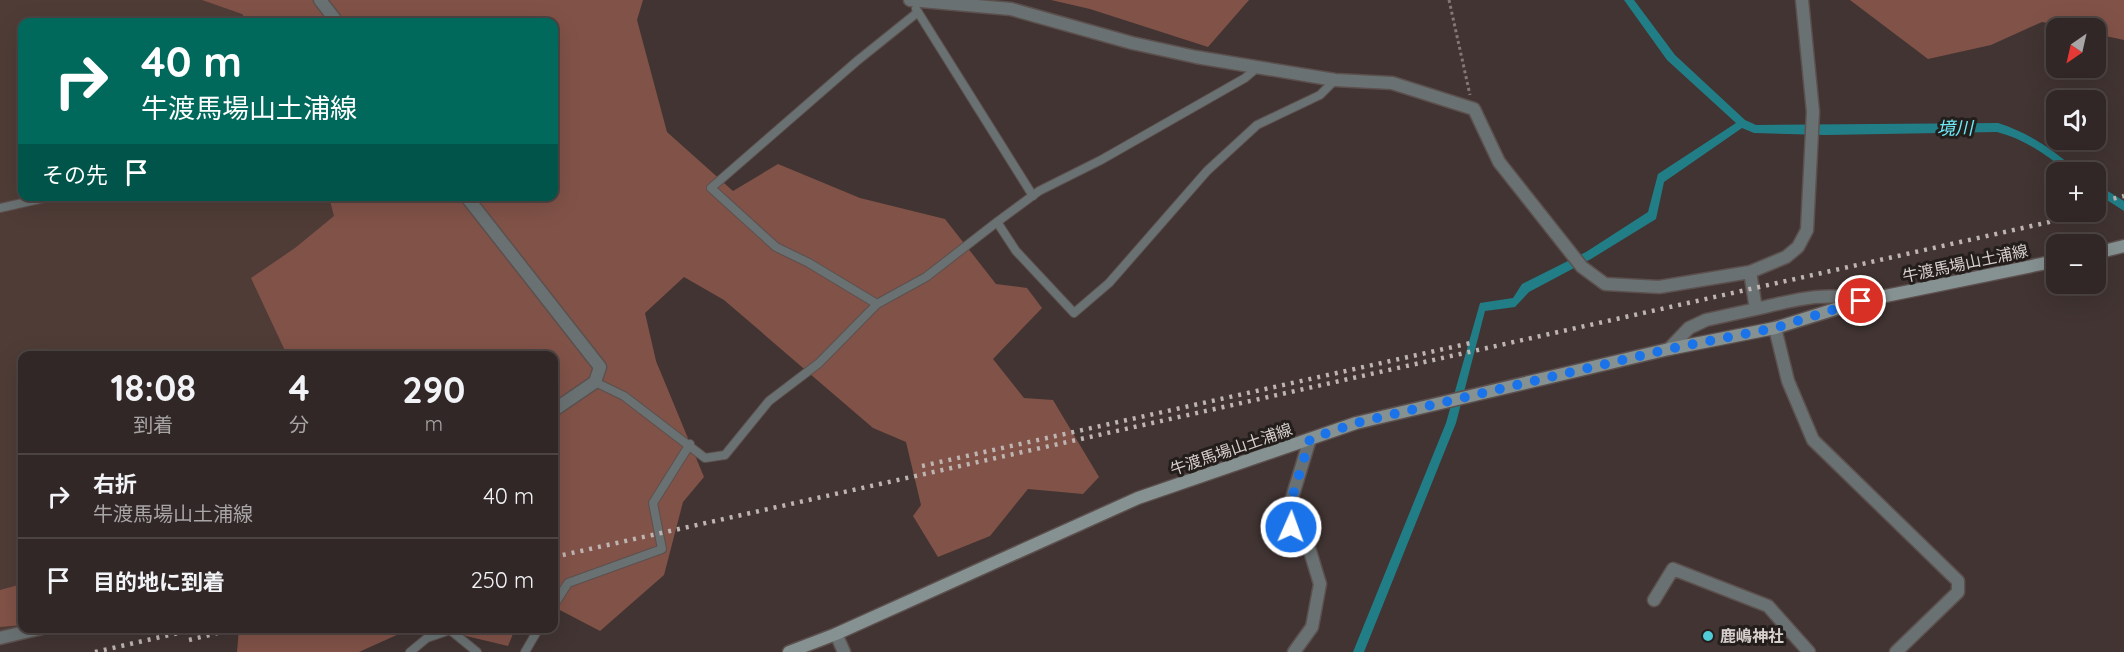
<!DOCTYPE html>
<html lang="ja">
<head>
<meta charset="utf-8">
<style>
  body { margin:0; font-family:Quicksand,"Noto Sans JP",sans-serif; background:#3d3332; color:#f1f3f6; height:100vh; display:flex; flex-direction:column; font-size:22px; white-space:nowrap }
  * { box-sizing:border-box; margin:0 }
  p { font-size:20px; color:#a8a5a7 }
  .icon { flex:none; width:33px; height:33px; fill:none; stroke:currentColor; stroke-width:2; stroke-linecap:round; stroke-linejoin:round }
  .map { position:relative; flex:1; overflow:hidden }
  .drawer { position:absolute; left:18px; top:351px; width:540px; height:282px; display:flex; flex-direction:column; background:#312726; border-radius:12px; box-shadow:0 6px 24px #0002,0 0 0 2px #4c4443 }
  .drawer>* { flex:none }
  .hud { position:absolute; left:18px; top:18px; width:540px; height:183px; border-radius:12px; box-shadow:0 6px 24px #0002,0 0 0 2px #4c4443; background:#00695c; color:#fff; overflow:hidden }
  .needle { width:39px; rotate:214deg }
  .buttons { position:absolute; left:2046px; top:18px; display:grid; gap:12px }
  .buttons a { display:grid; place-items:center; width:60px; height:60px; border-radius:12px; background:#312726; box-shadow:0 6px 24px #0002,0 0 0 2px #4c4443; font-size:30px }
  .pin { position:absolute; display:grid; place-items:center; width:51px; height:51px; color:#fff; margin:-26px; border:3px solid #fff; border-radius:50%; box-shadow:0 2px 6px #0007 }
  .me { position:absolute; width:66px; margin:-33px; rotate:2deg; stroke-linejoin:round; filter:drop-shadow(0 0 4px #0008) }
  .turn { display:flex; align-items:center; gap:21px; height:126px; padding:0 24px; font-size:27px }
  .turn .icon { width:78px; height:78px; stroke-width:2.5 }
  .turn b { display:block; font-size:42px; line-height:51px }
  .then { display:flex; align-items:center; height:57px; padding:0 24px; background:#0003; gap:12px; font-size:22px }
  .eta { display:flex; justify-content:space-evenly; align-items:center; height:102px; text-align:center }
  .eta b { font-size:36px; font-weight:800; line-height:42px }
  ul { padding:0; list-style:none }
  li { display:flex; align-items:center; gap:18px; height:84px; padding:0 24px; border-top:2px solid #4c4443 }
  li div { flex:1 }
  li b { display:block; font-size:22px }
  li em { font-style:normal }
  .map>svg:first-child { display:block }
  .built { fill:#4f3c37 }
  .green { fill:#815248 }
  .water { fill:#217e87 }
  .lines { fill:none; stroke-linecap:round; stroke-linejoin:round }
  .lane-casing { stroke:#5c504e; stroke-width:10 }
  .street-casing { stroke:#5c504e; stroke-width:15 }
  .secondary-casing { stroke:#5c504e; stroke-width:15 }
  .path { stroke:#837876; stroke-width:3; stroke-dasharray:3 3; stroke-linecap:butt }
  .lane { stroke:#6a7172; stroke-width:8 }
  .street { stroke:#6a7172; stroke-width:12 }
  .secondary { stroke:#869192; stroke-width:12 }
  .rail { stroke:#beb5b3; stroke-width:4.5; stroke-dasharray:3 6; stroke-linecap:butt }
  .route { stroke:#1a73e8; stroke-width:10; stroke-dasharray:0 18 }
  .poi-dot { fill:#52cbd8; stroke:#231e1c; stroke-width:2 }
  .labels { text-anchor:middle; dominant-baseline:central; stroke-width:6; stroke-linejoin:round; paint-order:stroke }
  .street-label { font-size:16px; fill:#d7cfcd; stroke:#231e1c }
  .poi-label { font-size:16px; font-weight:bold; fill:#d7cfcd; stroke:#231e1c; text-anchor:start }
  .water-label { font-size:18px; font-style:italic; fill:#6cebf9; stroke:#231e1c }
</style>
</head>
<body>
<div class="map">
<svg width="2124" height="652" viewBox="0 0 2124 652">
  <rect width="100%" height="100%" fill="#413432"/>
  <path class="built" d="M0,0H310L323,22H22V196L445,197L550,355L22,356V628L0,638Z"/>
  <path class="green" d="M202,0H643L637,20L667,132L733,191L778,164L860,198L945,219L996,284L1027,288L1042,308L993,359L1024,398L1053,400L1099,477L1083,494L1028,489L990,536L938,557L913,516L921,505L906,442L873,428L724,300L684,277L645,313L656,361L704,477L683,502L664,575L600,631L554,607V356L287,355L251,278L295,248L334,216L329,197L554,196V22H248L242,14Z
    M1051,0H1249L1208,47L1090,9Z
    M1850,0H2124V40L2096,34V28H2071L2042,22L1991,45L1928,59Z
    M22,584V625L0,627V590Z
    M239,629V628L410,629L359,652H237Z
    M437,629H515L508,646Z"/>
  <path class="water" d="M1624,0H1634L1675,55L1745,120L1756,125L1998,123C2030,133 2054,151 2079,172H2067C2046,154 2024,139 1997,132L1826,135L1754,133L1742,128L1664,182L1656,219L1591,259L1529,292L1515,307L1485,311L1456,423L1364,652H1353L1446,423L1480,303L1513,298L1522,284L1586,252L1648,212L1658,174L1736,123L1667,60Z
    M2096,184L2124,201V211L2096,193Z"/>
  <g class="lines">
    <g class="lane-casing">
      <path id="lane" d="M916,9L1033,196
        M1258,67L1245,78L1101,160L1039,191L997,222L1016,251L1074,313L1109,283L1207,171L1257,125L1320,95L1335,80
        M0,208L53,196
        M877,304L809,263L776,247L711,188L857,61L918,12
        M595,382L624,396L705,458L725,455L769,401L819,363L877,304L926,277L997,222
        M554,605L568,583L662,549L653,503L690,444
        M410,652L427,638L450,630L477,652
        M525,652L539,628"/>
    </g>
    <g class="street-casing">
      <path id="street" d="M320,0L337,22
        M910,0L1011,9L1132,43L1196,57L1335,80L1392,83L1474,109L1499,162L1582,267L1605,284L1659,287L1750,272L1786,257L1798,247L1807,230L1813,112L1802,0
        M466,196L600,367L595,382L554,410
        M1756,309C1791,301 1826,290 1861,301
        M1775,328L1788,381L1813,440L1958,581V592L1896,652
        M1669,349L1689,328L1706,320L1756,309L1750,272
        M1654,600L1673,569L1768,606L1809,652
        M836,634L844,652
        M0,638L42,628
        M1294,652L1312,627L1320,584L1310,551L1291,527L1288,511L1310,439"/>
    </g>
    <g class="secondary-casing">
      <path id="secondary" d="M2096,253L2124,246
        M789,652L836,634L1138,498L1356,423L1669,349L1775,328L1861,301L2056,261"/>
    </g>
    <path class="path" d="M1449,0L1470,95"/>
    <use href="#lane" class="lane"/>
    <use href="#street" class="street"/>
    <use href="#secondary" class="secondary"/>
    <path class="rail" d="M2096,203L2124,196
      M922,466L1475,342
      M554,557L2094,212
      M189,640L238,628
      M95,652L200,628"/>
  </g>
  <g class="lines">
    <path class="route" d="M1291,527L1288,511L1310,439L1356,423L1669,349L1775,328L1861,301"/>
  </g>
  <circle class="poi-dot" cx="1708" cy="636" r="6"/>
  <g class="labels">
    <g class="street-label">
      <text transform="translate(1965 263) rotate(-12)">牛渡馬場山土浦線</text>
      <text transform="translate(1231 449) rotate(-19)">牛渡馬場山土浦線</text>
    </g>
    <g class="poi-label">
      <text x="1720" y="636">鹿嶋神社</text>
    </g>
    <g class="water-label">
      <text transform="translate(1955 128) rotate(-1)">境川</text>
    </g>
  </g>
</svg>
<div class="buttons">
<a><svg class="needle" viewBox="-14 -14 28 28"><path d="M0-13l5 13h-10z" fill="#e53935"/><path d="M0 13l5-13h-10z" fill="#a8a5a7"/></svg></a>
<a><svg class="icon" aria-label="sound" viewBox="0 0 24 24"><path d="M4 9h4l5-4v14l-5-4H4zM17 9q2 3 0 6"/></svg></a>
<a>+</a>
<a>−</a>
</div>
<div class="pin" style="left:1861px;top:301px;background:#d93025"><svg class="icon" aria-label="arrive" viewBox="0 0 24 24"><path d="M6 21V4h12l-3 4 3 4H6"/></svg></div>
<svg class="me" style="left:1291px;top:527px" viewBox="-20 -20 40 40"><circle r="17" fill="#1a73e8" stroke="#fff" stroke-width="3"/><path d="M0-11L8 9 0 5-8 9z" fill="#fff"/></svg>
<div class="hud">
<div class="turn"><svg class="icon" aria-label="right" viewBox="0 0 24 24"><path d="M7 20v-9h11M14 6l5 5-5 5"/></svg><div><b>40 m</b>牛渡馬場山土浦線</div></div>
<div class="then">その先<svg class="icon" aria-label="arrive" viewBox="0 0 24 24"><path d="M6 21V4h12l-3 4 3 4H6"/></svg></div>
</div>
<section class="drawer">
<div class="eta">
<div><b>18:08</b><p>到着</p></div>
<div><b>4</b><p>分</p></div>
<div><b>290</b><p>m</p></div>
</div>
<ul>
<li><svg class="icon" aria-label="right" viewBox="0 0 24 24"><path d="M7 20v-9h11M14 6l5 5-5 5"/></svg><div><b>右折</b><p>牛渡馬場山土浦線</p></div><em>40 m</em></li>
<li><svg class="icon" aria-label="arrive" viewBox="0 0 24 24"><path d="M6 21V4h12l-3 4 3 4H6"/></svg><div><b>目的地に到着</b></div><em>250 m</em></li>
</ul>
</section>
</div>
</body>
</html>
